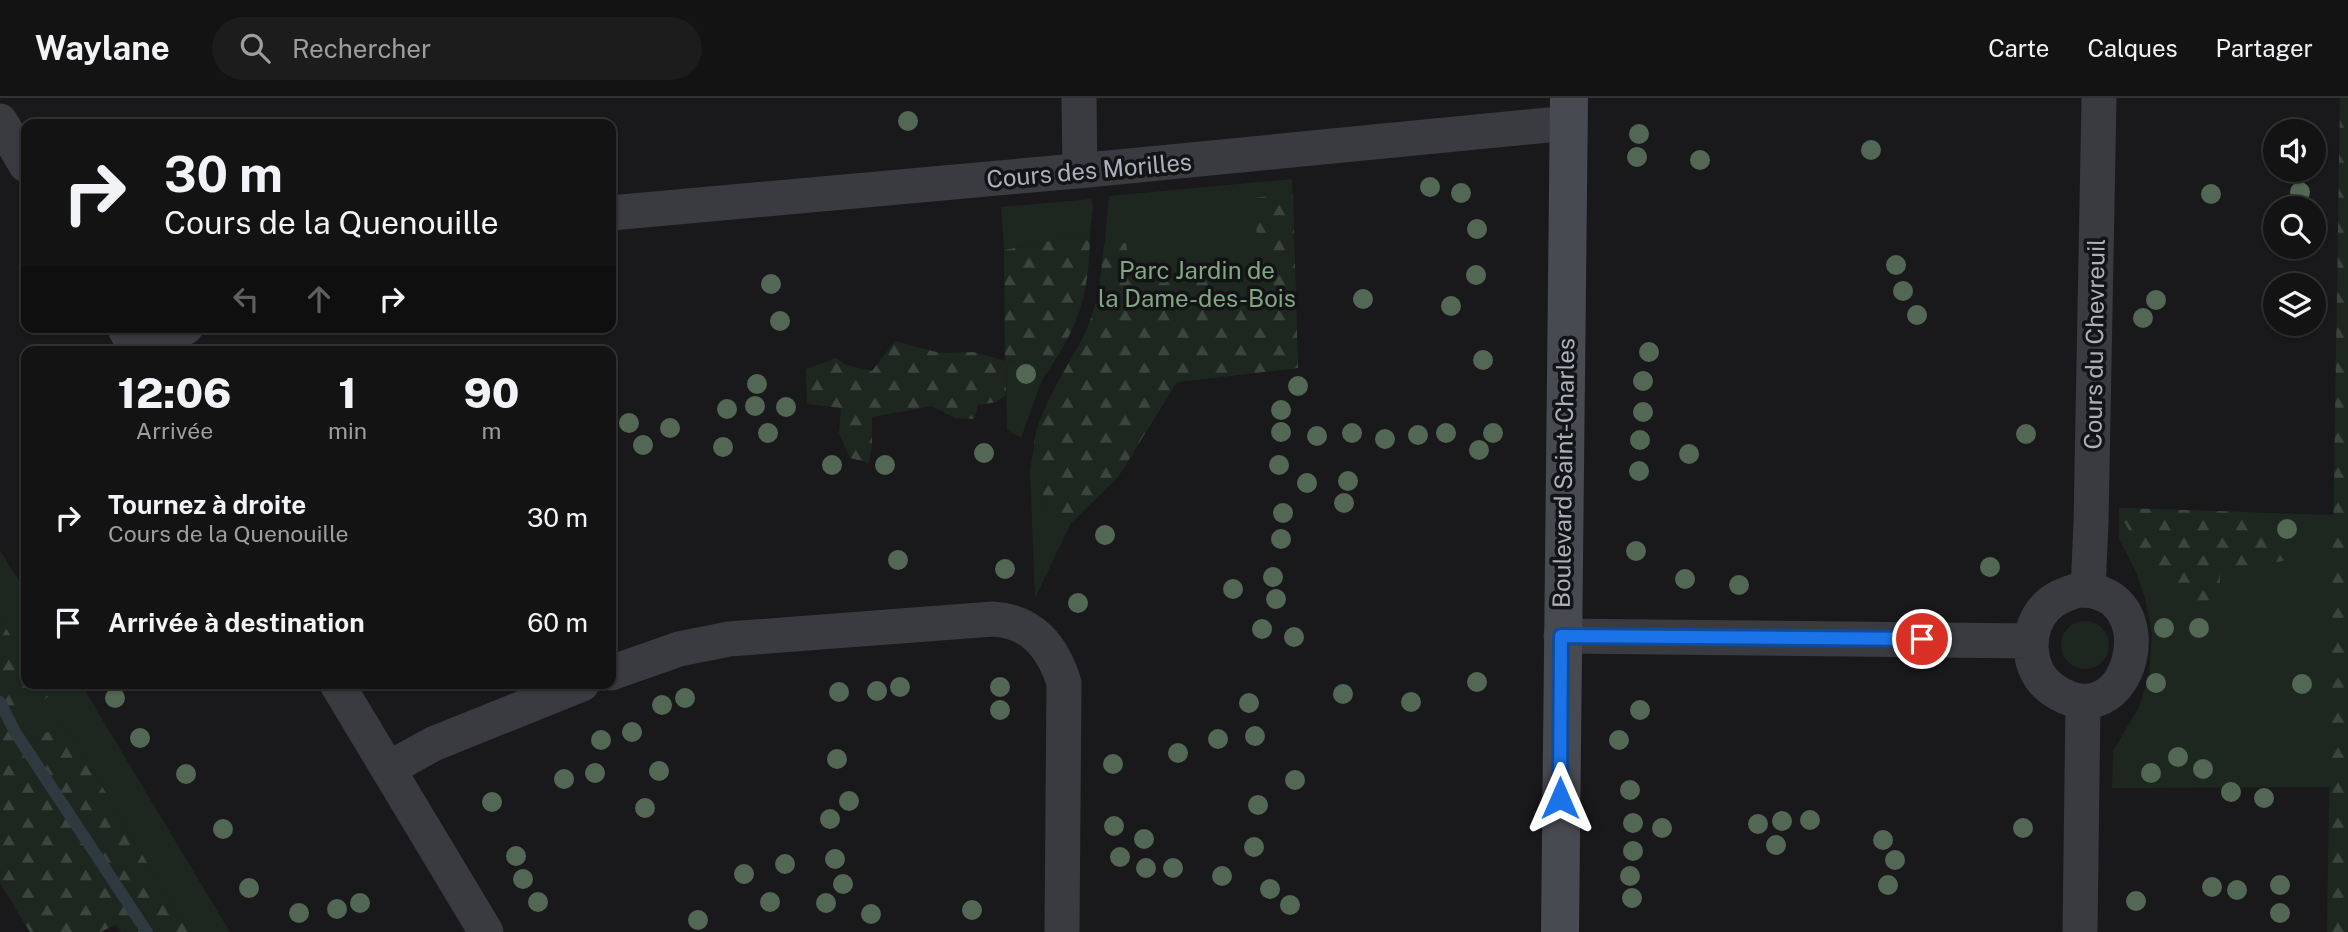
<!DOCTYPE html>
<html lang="fr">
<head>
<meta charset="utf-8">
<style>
  body { margin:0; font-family:"Public Sans",sans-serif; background:#1c1c1d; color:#f1f3f6; height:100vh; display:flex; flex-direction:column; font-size:26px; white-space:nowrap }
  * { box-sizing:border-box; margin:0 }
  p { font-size:23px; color:#9d9ea0 }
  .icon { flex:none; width:38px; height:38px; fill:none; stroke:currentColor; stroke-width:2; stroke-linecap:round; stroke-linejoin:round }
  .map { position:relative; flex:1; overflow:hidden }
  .drawer { position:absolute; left:21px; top:248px; width:595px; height:343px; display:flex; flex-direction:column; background:#131314; border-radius:14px; box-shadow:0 2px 5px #0004,0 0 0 2px #323234 }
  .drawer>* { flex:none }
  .hud { position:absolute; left:21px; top:21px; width:595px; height:214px; border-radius:14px; box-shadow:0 2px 5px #0004,0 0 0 2px #323234; background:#131314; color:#f1f3f6; overflow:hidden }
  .buttons { position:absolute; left:2263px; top:21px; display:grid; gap:14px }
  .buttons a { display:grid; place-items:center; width:63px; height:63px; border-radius:50%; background:#131314; box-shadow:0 2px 5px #0004,0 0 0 2px #323234; font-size:35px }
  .pin { position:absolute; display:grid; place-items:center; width:60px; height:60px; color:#fff; margin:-30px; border:4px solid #fff; border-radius:50%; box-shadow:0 2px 7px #0007 }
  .me { position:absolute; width:77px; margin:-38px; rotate:0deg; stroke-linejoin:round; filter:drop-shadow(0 0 5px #0008) }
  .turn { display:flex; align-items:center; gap:24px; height:147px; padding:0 28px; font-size:32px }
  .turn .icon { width:91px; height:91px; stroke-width:2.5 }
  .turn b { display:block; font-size:49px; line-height:60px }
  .lanes { display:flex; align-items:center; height:66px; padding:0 28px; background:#0003; justify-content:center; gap:35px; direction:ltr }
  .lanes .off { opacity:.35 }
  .eta { display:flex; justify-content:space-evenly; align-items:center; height:119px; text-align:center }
  .eta b { font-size:42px; font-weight:800; line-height:49px }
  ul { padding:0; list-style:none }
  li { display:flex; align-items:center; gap:21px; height:105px; padding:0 28px }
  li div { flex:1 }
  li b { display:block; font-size:26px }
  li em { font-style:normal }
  header { display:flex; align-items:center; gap:42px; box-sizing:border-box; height:98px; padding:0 35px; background:#131314; border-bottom:2px solid #323234 }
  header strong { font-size:33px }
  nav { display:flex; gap:38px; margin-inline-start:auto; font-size:24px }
  .search { width:490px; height:63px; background:#1c1c1d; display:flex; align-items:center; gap:18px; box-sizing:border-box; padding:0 24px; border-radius:38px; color:#9d9ea0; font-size:26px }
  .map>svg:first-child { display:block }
  .green { fill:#1e271f }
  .forest { fill:url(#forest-firs) }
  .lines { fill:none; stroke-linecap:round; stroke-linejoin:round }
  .stream { stroke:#2e3940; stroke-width:12 }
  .street { stroke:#3a3b41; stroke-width:35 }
  .secondary { stroke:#484a51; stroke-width:38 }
  .tree { fill:#526754 }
  .route-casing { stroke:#114b97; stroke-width:18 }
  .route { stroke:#1a73e8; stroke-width:12 }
  .labels { text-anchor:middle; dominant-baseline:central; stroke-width:7; stroke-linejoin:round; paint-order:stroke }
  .street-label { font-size:24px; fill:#abb1bc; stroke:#141416 }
  .park-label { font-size:24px; fill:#81a782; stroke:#141416 }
</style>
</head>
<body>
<header>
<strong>Waylane</strong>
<div class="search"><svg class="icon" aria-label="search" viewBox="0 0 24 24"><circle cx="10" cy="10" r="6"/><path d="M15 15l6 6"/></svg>Rechercher</div>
<nav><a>Carte</a><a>Calques</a><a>Partager</a></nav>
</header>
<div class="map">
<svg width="2348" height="834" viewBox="0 0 2348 834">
  <defs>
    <pattern id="forest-firs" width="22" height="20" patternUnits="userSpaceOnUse" patternTransform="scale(1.75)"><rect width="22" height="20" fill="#1e271f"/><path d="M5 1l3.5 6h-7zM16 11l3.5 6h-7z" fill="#3c443e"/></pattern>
  </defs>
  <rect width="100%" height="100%" fill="#19191b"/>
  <path class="green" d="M1292,81L1298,270L1177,284L1118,379L1046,308L1087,232L1100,194L1109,98Z
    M1091,101L1093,107L1090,135L1004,152L1001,109Z
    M1006,263L1038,264L1050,270L1042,282L1021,340L1007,332Z
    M1035,343V361L1047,379L1041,405L1053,425H1071L1035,500L1030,372Z
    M2119,410L2335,417L2330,689L2112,690L2113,653L2139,609L2149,577L2152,535L2145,500L2136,474L2119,441Z
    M0,452L26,495V564L0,520Z
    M2061 547a24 24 0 1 1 48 0a24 24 0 1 1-48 0Z
    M40,586H81L230,834H188L65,626L30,642L15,619L47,599Z"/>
  <path class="forest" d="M2340,0H2348V834H2327Z
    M1293,95L1298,270L1177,284L1118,379L1071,425H1053L1041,405L1047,379C1043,374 1036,367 1035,361C1025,328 1074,261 1087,231C1099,204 1101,175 1104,146L1126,145L1131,177L1142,190H1156L1161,183L1208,179L1210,207L1262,203L1254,100Z
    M1090,135C1089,192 1082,222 1050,270L1037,264L1006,263V297L996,304L978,307L974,321L955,320L932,308L872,319V347L869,365L850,360L839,335L841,310L807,306L806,271L836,260L846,267L872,273L895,243L940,255L974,254L1005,263L1004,152Z
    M2119,410L2250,414L2273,434L2289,462L2223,472L2220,479L2219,505L2188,509L2158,469L2143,456L2125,425H2119Z
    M0,520L26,564V586H40L48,599L16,619L30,642L65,626L188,834H121L116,826L101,834H30L0,785Z"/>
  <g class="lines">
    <path class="stream" d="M0,604L15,634L147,834"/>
    <path class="street" d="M1079,0L1080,73
      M0,23L26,67
      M611,115L1098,71L1568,25
      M124,229L138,254
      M140,254L186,229
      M2078,492C2170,489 2131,648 2052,591C2026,573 2025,532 2045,510C2054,500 2066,496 2078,492Z
      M2088,492L2091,425L2099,0
      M1561,538L2031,543
      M611,575L679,551L729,541L993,521C1032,523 1053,549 1064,585L1062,834
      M337,586L486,834
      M388,671L433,646L582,586
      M2080,834L2083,604"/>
    <path class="secondary" d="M1560,834L1569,0"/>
  </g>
  <g class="tree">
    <circle cx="908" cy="23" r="10"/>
    <circle cx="1639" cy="36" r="10"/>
    <circle cx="1871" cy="52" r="10"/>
    <circle cx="1637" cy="59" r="10"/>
    <circle cx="1700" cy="62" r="10"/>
    <circle cx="1430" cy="89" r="10"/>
    <circle cx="2300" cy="94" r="10"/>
    <circle cx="1461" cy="95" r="10"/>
    <circle cx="2211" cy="96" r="10"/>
    <circle cx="1477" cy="131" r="10"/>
    <circle cx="1896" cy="167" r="10"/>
    <circle cx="1476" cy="177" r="10"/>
    <circle cx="771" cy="186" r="10"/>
    <circle cx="1903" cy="193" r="10"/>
    <circle cx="1363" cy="201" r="10"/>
    <circle cx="2156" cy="202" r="10"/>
    <circle cx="1451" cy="208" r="10"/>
    <circle cx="1917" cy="217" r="10"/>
    <circle cx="2143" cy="220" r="10"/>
    <circle cx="780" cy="223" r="10"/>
    <circle cx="1649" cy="254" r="10"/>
    <circle cx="1483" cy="262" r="10"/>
    <circle cx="1026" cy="276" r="10"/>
    <circle cx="1643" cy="283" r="10"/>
    <circle cx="757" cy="286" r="10"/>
    <circle cx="1298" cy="288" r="10"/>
    <circle cx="755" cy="308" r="10"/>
    <circle cx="786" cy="309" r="10"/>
    <circle cx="727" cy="311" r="10"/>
    <circle cx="1281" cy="312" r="10"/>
    <circle cx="1643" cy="314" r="10"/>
    <circle cx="629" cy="325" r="10"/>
    <circle cx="670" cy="330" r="10"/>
    <circle cx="1281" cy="334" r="10"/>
    <circle cx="768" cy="335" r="10"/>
    <circle cx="1352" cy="335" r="10"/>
    <circle cx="1446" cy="335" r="10"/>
    <circle cx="1493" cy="335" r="10"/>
    <circle cx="2026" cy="336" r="10"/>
    <circle cx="1418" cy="337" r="10"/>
    <circle cx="1317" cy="338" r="10"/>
    <circle cx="1385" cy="341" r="10"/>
    <circle cx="1640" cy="342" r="10"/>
    <circle cx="643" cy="347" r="10"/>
    <circle cx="723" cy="349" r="10"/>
    <circle cx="1479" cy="352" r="10"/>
    <circle cx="984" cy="355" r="10"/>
    <circle cx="1689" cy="356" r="10"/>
    <circle cx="832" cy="367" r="10"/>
    <circle cx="885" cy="367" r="10"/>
    <circle cx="1279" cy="367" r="10"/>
    <circle cx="1639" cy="373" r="10"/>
    <circle cx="1348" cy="383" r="10"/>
    <circle cx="1307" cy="385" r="10"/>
    <circle cx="1344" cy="405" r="10"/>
    <circle cx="1283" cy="415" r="10"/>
    <circle cx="2287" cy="431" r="10"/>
    <circle cx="1105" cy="437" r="10"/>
    <circle cx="1281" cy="441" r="10"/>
    <circle cx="1636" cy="453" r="10"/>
    <circle cx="898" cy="462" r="10"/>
    <circle cx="1990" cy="469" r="10"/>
    <circle cx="1005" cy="471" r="10"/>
    <circle cx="1273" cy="479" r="10"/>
    <circle cx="1685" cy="481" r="10"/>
    <circle cx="1739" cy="487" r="10"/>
    <circle cx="1233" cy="491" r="10"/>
    <circle cx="1276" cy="501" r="10"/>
    <circle cx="1078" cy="505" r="10"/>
    <circle cx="2164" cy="530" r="10"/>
    <circle cx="2199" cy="530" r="10"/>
    <circle cx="1262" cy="531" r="10"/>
    <circle cx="1294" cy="539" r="10"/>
    <circle cx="1477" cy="584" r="10"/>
    <circle cx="2156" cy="585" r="10"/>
    <circle cx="2302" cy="586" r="10"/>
    <circle cx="900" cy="589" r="10"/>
    <circle cx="1000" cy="589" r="10"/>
    <circle cx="877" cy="593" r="10"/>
    <circle cx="839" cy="594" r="10"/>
    <circle cx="1343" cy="596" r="10"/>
    <circle cx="115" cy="600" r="10"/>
    <circle cx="685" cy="600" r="10"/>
    <circle cx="1411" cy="604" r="10"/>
    <circle cx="1249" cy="605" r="10"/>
    <circle cx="662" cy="607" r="10"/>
    <circle cx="1000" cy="612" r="10"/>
    <circle cx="1640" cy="612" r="10"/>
    <circle cx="632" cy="634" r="10"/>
    <circle cx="1255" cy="638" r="10"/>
    <circle cx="140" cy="640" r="10"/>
    <circle cx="1218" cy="641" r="10"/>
    <circle cx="601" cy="642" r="10"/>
    <circle cx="1619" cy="642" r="10"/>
    <circle cx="1178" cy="655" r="10"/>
    <circle cx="2178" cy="659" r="10"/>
    <circle cx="837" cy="661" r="10"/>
    <circle cx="1113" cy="666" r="10"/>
    <circle cx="2203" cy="671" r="10"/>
    <circle cx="659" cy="673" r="10"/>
    <circle cx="595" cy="675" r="10"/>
    <circle cx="2151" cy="675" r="10"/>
    <circle cx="186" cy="676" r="10"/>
    <circle cx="564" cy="681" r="10"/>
    <circle cx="1295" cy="682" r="10"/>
    <circle cx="1630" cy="692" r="10"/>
    <circle cx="2231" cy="694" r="10"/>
    <circle cx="2264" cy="700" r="10"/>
    <circle cx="849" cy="703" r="10"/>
    <circle cx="492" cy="704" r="10"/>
    <circle cx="1258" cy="707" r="10"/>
    <circle cx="645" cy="710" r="10"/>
    <circle cx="830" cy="721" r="10"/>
    <circle cx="1810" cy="722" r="10"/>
    <circle cx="1782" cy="723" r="10"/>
    <circle cx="1633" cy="725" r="10"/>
    <circle cx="1758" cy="726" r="10"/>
    <circle cx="1114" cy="728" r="10"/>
    <circle cx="1662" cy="730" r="10"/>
    <circle cx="2023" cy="730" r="10"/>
    <circle cx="223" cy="731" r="10"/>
    <circle cx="1144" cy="741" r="10"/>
    <circle cx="1883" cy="742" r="10"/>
    <circle cx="1776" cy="747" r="10"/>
    <circle cx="1254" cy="749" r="10"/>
    <circle cx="1633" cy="753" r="10"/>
    <circle cx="516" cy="758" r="10"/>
    <circle cx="1120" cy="759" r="10"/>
    <circle cx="835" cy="761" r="10"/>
    <circle cx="1895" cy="762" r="10"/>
    <circle cx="785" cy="766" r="10"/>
    <circle cx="1146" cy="770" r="10"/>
    <circle cx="1173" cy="770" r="10"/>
    <circle cx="744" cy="776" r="10"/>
    <circle cx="1222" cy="778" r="10"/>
    <circle cx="1630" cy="778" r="10"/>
    <circle cx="523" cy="781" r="10"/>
    <circle cx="843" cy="786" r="10"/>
    <circle cx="1888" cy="787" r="10"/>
    <circle cx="2280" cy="787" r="10"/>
    <circle cx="2212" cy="789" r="10"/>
    <circle cx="249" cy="790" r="10"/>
    <circle cx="1270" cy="791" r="10"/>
    <circle cx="2237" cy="792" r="10"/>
    <circle cx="1632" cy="800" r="10"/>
    <circle cx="2136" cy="803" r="10"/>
    <circle cx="538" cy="804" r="10"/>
    <circle cx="770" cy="804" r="10"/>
    <circle cx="360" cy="805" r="10"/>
    <circle cx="826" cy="805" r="10"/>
    <circle cx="1290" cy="807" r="10"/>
    <circle cx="337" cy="811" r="10"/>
    <circle cx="972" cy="812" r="10"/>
    <circle cx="299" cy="815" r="10"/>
    <circle cx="2280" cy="815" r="10"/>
    <circle cx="871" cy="816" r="10"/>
    <circle cx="698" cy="822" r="10"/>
  </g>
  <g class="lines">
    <g class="route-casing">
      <path id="route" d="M1560,700L1561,538L1922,541"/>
    </g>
    <use href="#route" class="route"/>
  </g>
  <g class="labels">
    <g class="street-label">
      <text transform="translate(1089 72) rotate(-5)">Cours des Morilles</text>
      <text transform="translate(2094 246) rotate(-89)">Cours du Chevreuil</text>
      <text transform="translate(1563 375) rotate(-89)">Boulevard Saint-Charles</text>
    </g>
    <g class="park-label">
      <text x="1197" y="172">Parc Jardin de<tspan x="1197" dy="28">la Dame-des-Bois</tspan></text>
    </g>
  </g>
</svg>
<div class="buttons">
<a><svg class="icon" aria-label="sound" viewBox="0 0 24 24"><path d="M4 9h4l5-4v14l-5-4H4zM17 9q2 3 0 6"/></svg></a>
<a><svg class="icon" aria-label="search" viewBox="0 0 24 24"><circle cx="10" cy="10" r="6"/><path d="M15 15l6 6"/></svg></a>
<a><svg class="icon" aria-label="layers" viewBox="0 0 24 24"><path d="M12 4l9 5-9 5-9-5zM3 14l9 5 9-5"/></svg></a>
</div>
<div class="pin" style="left:1922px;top:541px;background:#d93025"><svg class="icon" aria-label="arrive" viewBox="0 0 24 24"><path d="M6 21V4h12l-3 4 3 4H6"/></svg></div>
<svg class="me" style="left:1560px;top:700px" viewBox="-20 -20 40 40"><path d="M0-17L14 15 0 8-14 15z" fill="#1a73e8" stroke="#fff" stroke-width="4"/></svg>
<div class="hud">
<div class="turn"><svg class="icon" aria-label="right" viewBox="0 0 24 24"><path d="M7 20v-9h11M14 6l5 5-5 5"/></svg><div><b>30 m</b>Cours de la Quenouille</div></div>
<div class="lanes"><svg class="icon off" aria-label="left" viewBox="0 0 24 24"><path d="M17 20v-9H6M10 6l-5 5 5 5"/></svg><svg class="icon off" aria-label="ahead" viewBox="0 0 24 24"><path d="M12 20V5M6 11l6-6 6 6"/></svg><svg class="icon" aria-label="right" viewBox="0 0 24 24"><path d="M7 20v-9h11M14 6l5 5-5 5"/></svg></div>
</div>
<section class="drawer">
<div class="eta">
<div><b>12:06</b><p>Arrivée</p></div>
<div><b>1</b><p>min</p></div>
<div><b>90</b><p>m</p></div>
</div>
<ul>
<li><svg class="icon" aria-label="right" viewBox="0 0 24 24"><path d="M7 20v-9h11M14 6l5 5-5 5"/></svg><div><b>Tournez à droite</b><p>Cours de la Quenouille</p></div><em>30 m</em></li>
<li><svg class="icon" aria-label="arrive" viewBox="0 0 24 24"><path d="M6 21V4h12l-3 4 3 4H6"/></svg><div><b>Arrivée à destination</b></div><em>60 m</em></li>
</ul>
</section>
</div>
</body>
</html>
